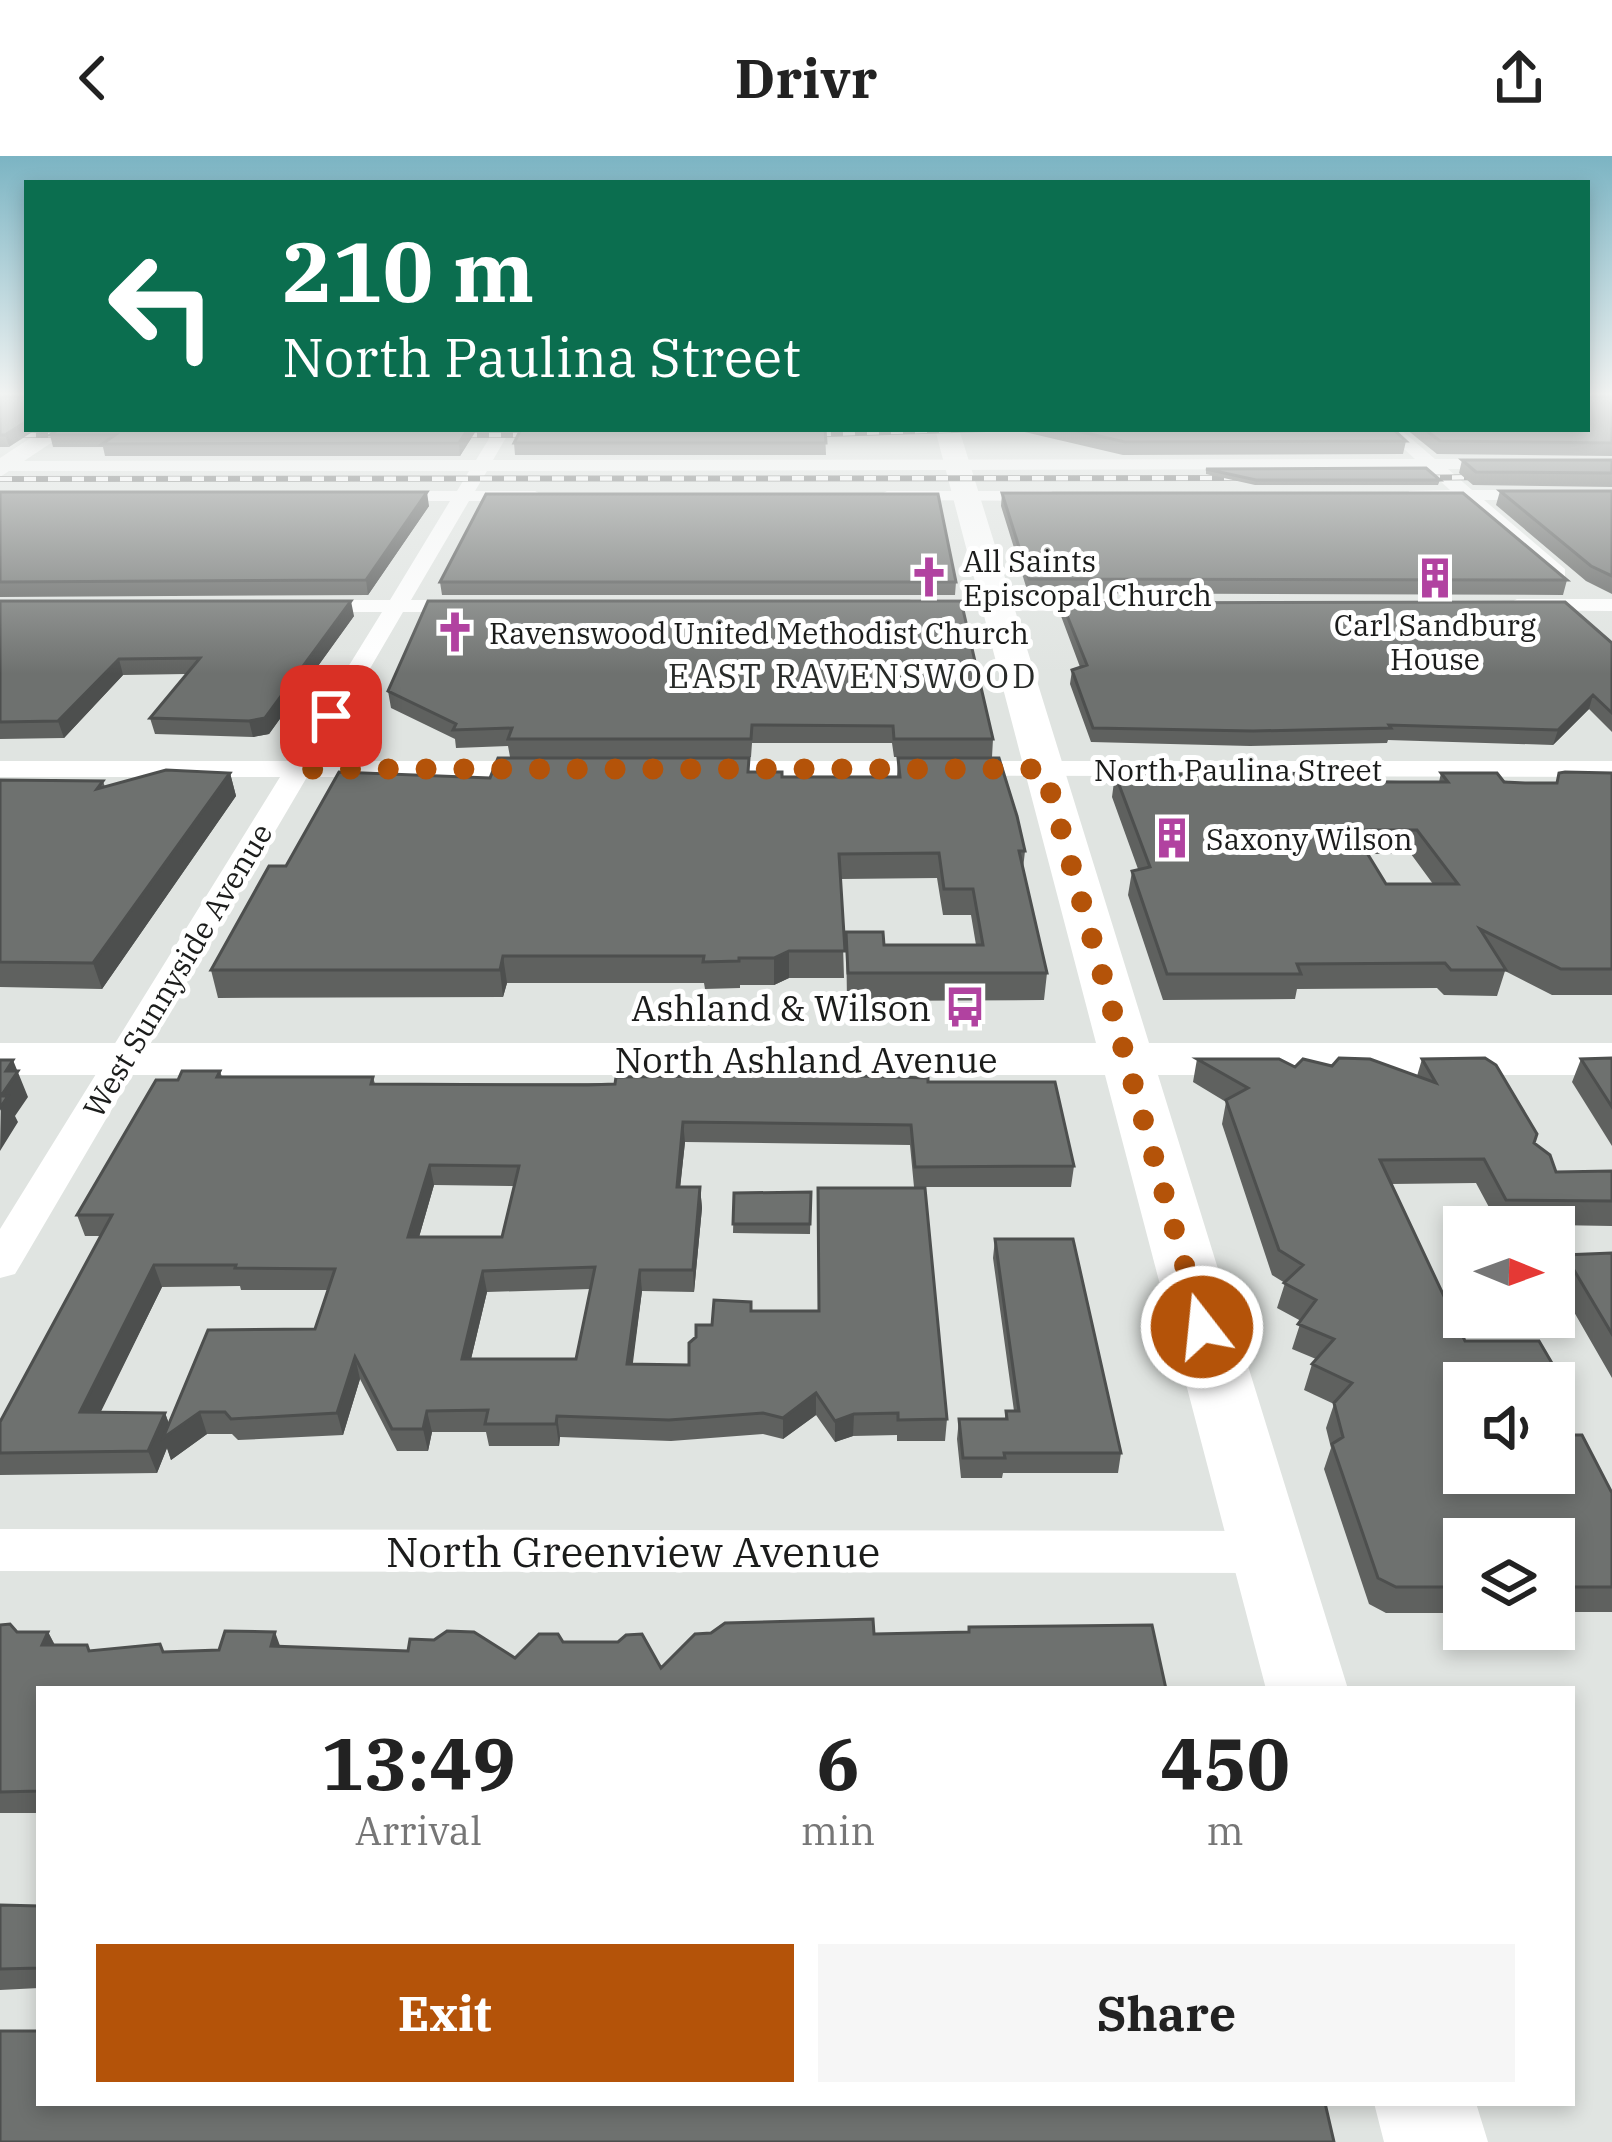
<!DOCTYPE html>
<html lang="en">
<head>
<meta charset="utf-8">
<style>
  body { margin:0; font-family:"IBM Plex Serif",serif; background:#f6f6f6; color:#222; height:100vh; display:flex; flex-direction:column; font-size:45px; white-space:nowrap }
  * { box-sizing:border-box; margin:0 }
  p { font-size:39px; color:#767676 }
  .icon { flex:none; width:66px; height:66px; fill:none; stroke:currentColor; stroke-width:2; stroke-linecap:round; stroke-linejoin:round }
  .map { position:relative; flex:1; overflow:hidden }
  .sheet { position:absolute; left:36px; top:1530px; width:1539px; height:420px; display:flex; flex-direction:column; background:#fff; border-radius:0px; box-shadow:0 6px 18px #0003 }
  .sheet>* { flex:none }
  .hud { position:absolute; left:24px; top:24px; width:1566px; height:252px; border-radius:0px; box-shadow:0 6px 18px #0003; background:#0b6e4f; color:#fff; overflow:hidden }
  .needle { width:78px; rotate:91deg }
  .tools { position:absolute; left:1443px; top:1050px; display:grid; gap:24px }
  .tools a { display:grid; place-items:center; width:132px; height:132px; border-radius:0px; background:#fff; box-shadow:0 6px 18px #0003; font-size:60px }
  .pin { position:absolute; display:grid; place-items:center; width:102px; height:102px; color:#fff; margin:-51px; border-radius:24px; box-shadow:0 6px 18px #0006 }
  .me { position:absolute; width:132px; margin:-66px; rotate:344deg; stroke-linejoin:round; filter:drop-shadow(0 0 9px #0008) }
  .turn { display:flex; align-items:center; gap:42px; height:252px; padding:0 60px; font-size:54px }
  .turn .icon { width:156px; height:156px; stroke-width:2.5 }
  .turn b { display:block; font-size:84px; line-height:102px }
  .eta { display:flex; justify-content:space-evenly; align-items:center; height:204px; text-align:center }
  .eta b { font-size:72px; font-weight:700; line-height:84px }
  .cta { display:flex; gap:24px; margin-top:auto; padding:24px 60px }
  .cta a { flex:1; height:138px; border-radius:0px; background:#b45309; color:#fff; font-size:48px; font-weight:700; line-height:138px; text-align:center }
  .cta a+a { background:#f6f6f6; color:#222 }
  header { display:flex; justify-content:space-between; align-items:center; height:156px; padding:0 60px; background:#fff; font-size:54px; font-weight:700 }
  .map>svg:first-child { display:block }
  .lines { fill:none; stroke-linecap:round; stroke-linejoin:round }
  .street { fill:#fff; fill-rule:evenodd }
  .secondary { fill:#fff; fill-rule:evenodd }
  .rail-casing { stroke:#575957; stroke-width:6 }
  .rail { stroke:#fff; stroke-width:4.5; stroke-dasharray:12; stroke-linecap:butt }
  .wall { fill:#5f615f; fill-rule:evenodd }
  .shaded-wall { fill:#4d4f4e }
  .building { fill:#6e716f; stroke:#4d4f4e; stroke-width:3; fill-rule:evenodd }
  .route { stroke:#b45309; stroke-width:21; stroke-dasharray:0 37.8 }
  .labels { text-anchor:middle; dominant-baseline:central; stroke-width:10; stroke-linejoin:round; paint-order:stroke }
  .far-poi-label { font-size:30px; fill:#1b1c1b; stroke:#fff; text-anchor:start }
  .far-street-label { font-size:30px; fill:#1b1c1b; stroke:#fff }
  .far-neighbourhood-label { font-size:33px; letter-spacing:3px; fill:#282b29; stroke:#fff }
  .poi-label { font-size:36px; fill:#1b1c1b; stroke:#fff; text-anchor:end }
  .street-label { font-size:36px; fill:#1b1c1b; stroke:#fff }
  .near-street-label { font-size:42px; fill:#1b1c1b; stroke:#fff }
</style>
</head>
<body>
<header><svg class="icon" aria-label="back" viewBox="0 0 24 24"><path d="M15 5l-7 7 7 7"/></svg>Drivr<svg class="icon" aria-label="share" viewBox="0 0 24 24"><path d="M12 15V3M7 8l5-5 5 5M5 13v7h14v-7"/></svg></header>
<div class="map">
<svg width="1612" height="1986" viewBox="0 0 1612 1986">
  <rect width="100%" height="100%" fill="#e0e4e1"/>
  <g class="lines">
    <path class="street" d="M495,273H511L493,304L1415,303L1382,273H1400L1435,303H1612V313H1448L1472,334H1612V344H1484L1565,413V421L1558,423L1462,344L1409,343V335L1450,334L1427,313L487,315L475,335H535L544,340L535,345H469L411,444H475L486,450L475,456H403L316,605H547L560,613L547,621H307L21,1108L15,1118L0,1122V1073L280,621H0V605H290L382,456H299L288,450L299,444H390L450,345H377L368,340L377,335H457L469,315H0V305L476,304Z
      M887,335H1051L1060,340L1051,345L881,344L878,340Z
      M911,443H1111L1122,449L1111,455L903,454L900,449Z
      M1517,443H1612V455L1509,454L1506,449Z
      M695,605H1612V621L686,619L682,613L686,607Z
      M0,1373L1267,1375L1285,1381L1293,1396L1285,1411L1267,1417L0,1415Z"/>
    <path class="secondary" d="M44,273H72L0,321V302Z
      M935,273H959L1149,887H1612V919H1158L1348,1533H1266L1105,919H0V887H1096Z
      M1374,1947H1476L1488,1986H1384Z"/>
    <g class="rail-casing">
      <path id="rail" d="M0,279H81
        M441,279H549
        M795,279L986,273
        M1404,322L1494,321
        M0,323L1254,322"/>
    </g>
    <use href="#rail" class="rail"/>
  </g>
  <path class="wall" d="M0,240L9,291H0Z
    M1612,240V300L1437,298L1406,273H1587Z
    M477,273L460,300H105L103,291H53L50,279Z
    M825,273L826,299H515L514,287Z
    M1012,273H1393L1406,285L1403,298L1123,299Z
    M1462,304H1612V331L1473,329L1459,317Z
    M1206,313L1440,324L1438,329H1255L1206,318Z
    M1500,335H1612V438L1586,425L1496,349Z
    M0,336L429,350L368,439L0,441Z
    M1002,337L1567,424L1563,439L1028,437L1001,350Z
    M440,426H956L955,439H442Z
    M0,445L354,460L269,578L253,581L155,578L150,562L186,518L123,519L64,582L0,583Z
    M428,445L993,583L992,601H894L892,587H752L751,601H510L508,590L456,592L455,583L391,552L388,535Z
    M1062,447L1612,487V576L1589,553L1553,589L1388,584L1387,587L1250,590L1091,586L1070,528L1072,514L1080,511L1061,460Z
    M749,602V616L782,621H897L898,602L1025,695L1023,713L1047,817L1044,844L847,845L846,776L884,789H976L971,759H943L937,722L841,723L844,822H789L774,829H740V832L705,833L704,827H507L503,841L218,842L211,814L286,710L490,622Z
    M230,617L236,640L102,833L0,831V624L103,625L105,631Z
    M1441,617L1525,627H1556L1559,617H1612V839H1552L1505,815L1497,840L1444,839L1437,832L1297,833L1295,843L1163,844L1128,739L1132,715L1138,713L1112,641L1115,618L1439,626ZM1367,698H1411L1433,728H1386Z
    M1612,902V990L1572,926L1581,903Z
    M1197,903L1295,911L1332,910L1417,920L1422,903L1534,987L1556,1016L1612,1015V1070L1498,1068L1476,1027L1391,1028L1465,1185L1556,1214L1550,1227H1464V1317L1612,1337V1456H1554V1383H1464V1457H1386L1369,1448L1324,1313L1331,1292L1326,1272L1334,1248L1304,1234L1312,1208L1316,1203L1292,1193L1301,1165L1277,1152L1285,1127L1272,1119L1222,968L1226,946L1193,926Z
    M220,915L222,921H373L375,928L928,926L1074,1010L1071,1031H914L910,989L685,986L680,1031H700L702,1052L694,1136L642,1135L632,1208L689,1209L712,1169L752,1155L947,1263L945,1285H897V1279L853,1280L835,1286L816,1259L783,1283L763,1278L671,1285L560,1281L559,1290H489L486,1276H432L428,1295H397L360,1223L343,1279L238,1284L232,1278H207L171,1304L167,1292L157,1317L0,1319V1266L101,1080H85L77,1059L178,924ZM434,1029L514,1030L502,1081H419ZM240,1130L241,1134H328L315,1173L169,1268L165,1257L100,1256L162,1131ZM591,1133L576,1203H471L487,1136Z
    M811,1036L810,1078L733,1077L734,1037Z
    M995,1083L1121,1297L1118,1317H1003L1002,1322H961L957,1283L959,1263H1005L1006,1255H1014L993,1102Z
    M1612,1097V1222L1555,1123L1565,1099Z
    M0,1469L17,1476H48L55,1489L90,1495L163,1496L280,1491L515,1502L563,1486L661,1512L874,1478L1166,1533H39V1657H0Z
    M0,1749L39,1750V1832L0,1834Z"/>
  <path class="shaded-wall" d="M27,265V273H37L9,291L5,279Z
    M468,273H477L460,300L459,287Z
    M427,336L429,350L368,439L366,424Z
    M351,445L354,460L269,578L253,581L249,565Z
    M119,503L123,519L64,582L58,565Z
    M1593,539L1589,553L1553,589L1558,574Z
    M230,617L236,640L102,833L93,807Z
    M789,795V822L774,829V802Z
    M503,800L507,827L503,841L500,814Z
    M13,904L28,941L15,960L18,966L0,995L1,940L6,915Z
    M683,966L685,986L678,1052L677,1031Z
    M430,1009L434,1029L413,1102L408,1081Z
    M700,1031L702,1052L694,1136L693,1114Z
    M154,1109L162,1131L90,1278L80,1256Z
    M640,1114L642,1135L630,1230L627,1208Z
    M483,1115L487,1136L466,1224L462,1203Z
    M355,1201L360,1223L343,1279L337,1257Z
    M816,1237V1259L783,1283V1262Z
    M427,1255L432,1276L428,1295L423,1273Z
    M200,1256L207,1278L171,1304L167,1292L157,1317L148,1295L165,1257L172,1276Z
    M854,1258L853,1280L835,1286V1265Z
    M557,1260L560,1281L559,1290L556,1268Z
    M48,1476L59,1498L42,1489Z
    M275,1476L283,1498L271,1490Z"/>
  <path class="building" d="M0,240H27V265L5,279H0Z
    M1587,240H1612V287L1440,285L1424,273H1587Z
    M59,273H468L459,287L102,288L115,279H50Z
    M521,273H825L826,287H514Z
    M1068,273H1393L1406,285L1125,286Z
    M1462,304H1612V317L1476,316Z
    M1426,312L1440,324H1256L1206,313Z
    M1500,335H1612V420L1591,410Z
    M0,336H427L366,424L0,426Z
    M1002,337H1463L1567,424L1029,423Z
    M486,338H938L956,426H440Z
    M0,445H351L265,562L249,565L150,562L200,502L119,503L58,565L0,566Z
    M428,445H961L993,583H894L893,570L752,569L751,583H508L512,572L453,574L456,568L388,535Z
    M1565,446L1612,487V557L1593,539L1558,574L1389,569L1391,572L1253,575L1093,572L1072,514L1087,509L1062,447Z
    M498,602H749L748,616H782V621H900L898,602H999L1017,660L1025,695H1019L1047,817H848L846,776H883L884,789H983L973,733H944L939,697L839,698L845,795H789L774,802H739V805L703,806L704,800H503L500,814H211L269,710H286L339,616L490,622Z
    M166,614L230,617L93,807L0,806V624L103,625L97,633Z
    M1565,616L1612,617V813H1561L1480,773L1506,814H1451L1445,807L1297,808L1301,818H1167L1132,715L1150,711L1115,618L1372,617L1378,626H1448L1441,617H1497L1504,626L1525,627H1557L1559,617ZM1353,674H1417L1458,728H1386Z
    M1339,902L1370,903L1436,927L1422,903L1485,902L1496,909L1537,978L1534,987L1550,999L1556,1016L1612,1015V1045L1506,1044L1484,1003L1380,1004L1465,1185H1539L1556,1214H1479L1486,1227H1464V1317H1554V1279H1582L1612,1337V1431H1554V1383H1464V1431H1396L1378,1422L1332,1288L1343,1281L1334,1247L1352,1227L1312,1208L1334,1183L1298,1168L1316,1144L1284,1127L1303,1109L1279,1094L1226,944L1248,932L1197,903H1279L1295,911L1303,903L1332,910Z
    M1612,902V951L1581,903Z
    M0,904H13L6,915H18L1,940H8L0,952Z
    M182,915H220L217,921H373L371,928L588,929L615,928L616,921L822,919L928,922V926H1055L1074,1010L915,1011L911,969L683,966L677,1031H700L693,1114H640L627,1208L689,1209V1187L696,1181V1169H712L714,1144L751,1146V1155H819L818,1032H925L947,1263L898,1264V1257L854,1258L835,1265L816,1237L783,1262L763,1257L669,1264L557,1260L556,1268H485L488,1254L427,1255L423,1273H392L355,1201L337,1257L231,1263L225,1256H200L163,1282L208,1174L315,1173L335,1113L235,1112L236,1109H154L80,1256L165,1257L148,1295L0,1297V1266L112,1059H77L156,924H178ZM430,1009L519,1010L502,1081H408ZM595,1111L576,1203H462L483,1115Z
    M811,1036L810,1068H733L734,1037Z
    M995,1083H1073L1121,1297H1004L1005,1302H963L959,1263H1007L1006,1255H1019Z
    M1612,1097V1178L1565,1099Z
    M873,1463L874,1478L969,1476V1471L1152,1469L1166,1533H39V1635L0,1636V1469L10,1468L17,1476H48L42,1489H87L89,1495L160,1488L163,1496L219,1494L225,1475L275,1476L271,1490L408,1495L410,1483L434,1484L447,1475L474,1476L515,1502L539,1478H558L563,1486H618L626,1479L642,1478L661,1512L695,1478L711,1477L725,1467Z
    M0,1749L39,1750V1812L0,1813Z
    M0,1875H39V1947H1325L1334,1986H0Z"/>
  <linearGradient id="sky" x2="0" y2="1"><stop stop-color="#7bb4c3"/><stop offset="0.46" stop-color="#f1f3f2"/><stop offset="1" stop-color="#f1f3f2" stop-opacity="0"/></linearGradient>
  <rect width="1612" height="518" fill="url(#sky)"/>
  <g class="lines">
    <path class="route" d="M331,560L299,613H1044L1202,1171"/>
  </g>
  <defs>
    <g id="church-bare" transform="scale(3.24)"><path d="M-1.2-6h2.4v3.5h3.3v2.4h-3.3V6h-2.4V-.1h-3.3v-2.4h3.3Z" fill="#b142a0" stroke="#fff" stroke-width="2.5" paint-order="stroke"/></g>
    <g id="building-bare" transform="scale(3.24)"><path d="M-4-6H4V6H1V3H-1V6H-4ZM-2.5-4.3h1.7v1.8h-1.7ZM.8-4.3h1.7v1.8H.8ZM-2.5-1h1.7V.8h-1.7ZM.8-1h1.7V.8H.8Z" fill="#b142a0" stroke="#fff" stroke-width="2.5" paint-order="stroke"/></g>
    <g id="bus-bare" transform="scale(3.24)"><path d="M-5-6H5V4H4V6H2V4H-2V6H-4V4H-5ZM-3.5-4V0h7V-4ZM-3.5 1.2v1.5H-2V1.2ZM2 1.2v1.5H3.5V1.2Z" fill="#b142a0" stroke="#fff" stroke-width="2.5" paint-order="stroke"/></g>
  </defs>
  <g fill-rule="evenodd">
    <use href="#church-bare" x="929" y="421"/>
    <use href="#building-bare" x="1435" y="422"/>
    <use href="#church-bare" x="455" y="476"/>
    <use href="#building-bare" x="1172" y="682"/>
    <use href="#bus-bare" x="965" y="851"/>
  </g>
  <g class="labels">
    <g class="far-poi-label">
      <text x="963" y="404">All Saints<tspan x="963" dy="34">Episcopal Church</tspan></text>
      <text x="1435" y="468" text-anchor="middle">Carl Sandburg<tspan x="1435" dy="34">House</tspan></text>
      <text x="489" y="476">Ravenswood United Methodist Church</text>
      <text x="1206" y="682">Saxony Wilson</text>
    </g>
    <g class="far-street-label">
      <text x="1238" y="613">North Paulina Street</text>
      <text transform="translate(177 814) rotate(-59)">West Sunnyside Avenue</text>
    </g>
    <g class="far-neighbourhood-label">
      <text x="853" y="519">EAST RAVENSWOOD</text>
    </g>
    <g class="poi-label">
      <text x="931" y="851">Ashland &amp; Wilson</text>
    </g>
    <g class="street-label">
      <text x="806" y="903">North Ashland Avenue</text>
    </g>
    <g class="near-street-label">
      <text x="633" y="1395">North Greenview Avenue</text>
    </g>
  </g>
</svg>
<div class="tools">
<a><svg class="needle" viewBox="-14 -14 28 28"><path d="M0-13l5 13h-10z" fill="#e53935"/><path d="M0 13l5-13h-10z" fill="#767676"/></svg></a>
<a><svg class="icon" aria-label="sound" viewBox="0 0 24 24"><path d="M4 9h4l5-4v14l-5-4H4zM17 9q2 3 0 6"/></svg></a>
<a><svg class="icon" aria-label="layers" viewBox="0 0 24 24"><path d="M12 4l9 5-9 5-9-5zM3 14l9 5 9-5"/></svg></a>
</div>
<div class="pin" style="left:331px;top:560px;background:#d93025"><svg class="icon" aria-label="arrive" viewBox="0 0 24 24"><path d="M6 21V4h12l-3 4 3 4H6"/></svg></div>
<svg class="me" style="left:1202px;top:1171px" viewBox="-20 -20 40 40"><circle r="17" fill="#b45309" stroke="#fff" stroke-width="3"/><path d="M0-11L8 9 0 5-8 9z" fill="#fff"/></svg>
<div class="hud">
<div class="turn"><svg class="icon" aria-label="left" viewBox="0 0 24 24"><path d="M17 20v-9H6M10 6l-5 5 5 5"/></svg><div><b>210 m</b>North Paulina Street</div></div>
</div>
<section class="sheet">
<div class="eta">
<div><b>13:49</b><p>Arrival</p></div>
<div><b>6</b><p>min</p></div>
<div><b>450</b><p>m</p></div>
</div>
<div class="cta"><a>Exit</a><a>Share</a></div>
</section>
</div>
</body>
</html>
